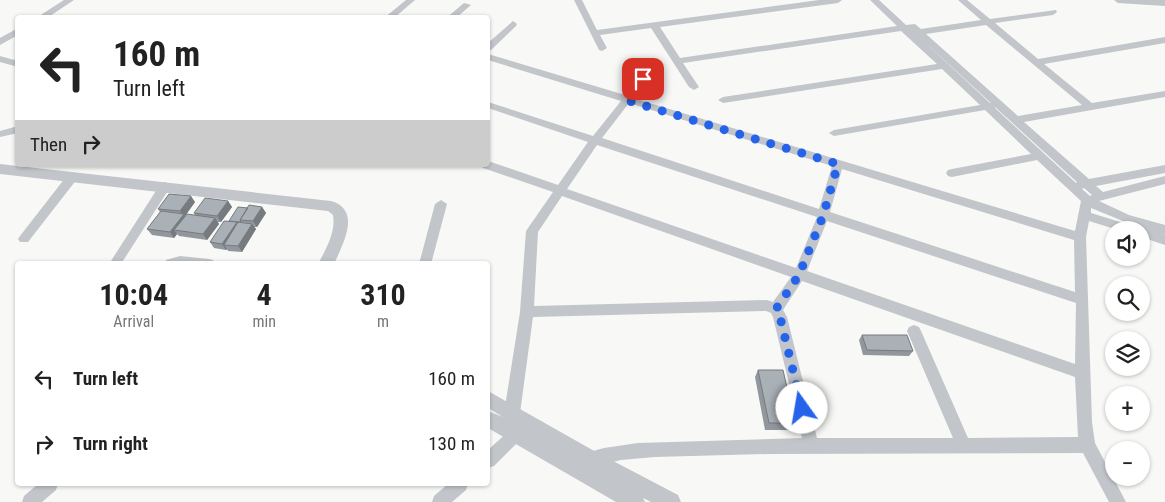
<!DOCTYPE html>
<html lang="en">
<head>
<meta charset="utf-8">
<style>
  body { margin:0; font-family:"Roboto Condensed",sans-serif; background:#f2f2f2; color:#222; height:100vh; display:flex; flex-direction:column; font-size:19px; white-space:nowrap }
  * { box-sizing:border-box; margin:0 }
  p { font-size:16px; color:#767676 }
  .icon { flex:none; width:28px; height:28px; fill:none; stroke:currentColor; stroke-width:2; stroke-linecap:round; stroke-linejoin:round }
  .map { position:relative; flex:1; overflow:hidden }
  .sheet { position:absolute; left:15px; top:261px; width:475px; height:225px; display:flex; flex-direction:column; background:#fff; border-radius:5px; box-shadow:0 1px 4px #0004 }
  .sheet>* { flex:none }
  .banner { position:absolute; left:15px; top:15px; width:475px; height:152px; border-radius:5px; box-shadow:0 1px 4px #0004; background:#fff; color:#222; overflow:hidden }
  .controls { position:absolute; left:1105px; top:221px; display:grid; gap:10px }
  .controls a { display:grid; place-items:center; width:45px; height:45px; border-radius:50%; background:#fff; box-shadow:0 1px 4px #0004; font-size:25px }
  .pin { position:absolute; display:grid; place-items:center; width:42px; height:42px; color:#fff; margin:-21px; border-radius:10px; box-shadow:0 2px 8px #0006 }
  .me { position:absolute; width:55px; margin:-28px; rotate:347deg; stroke-linejoin:round; filter:drop-shadow(0 0 4px #0008) }
  .turn { display:flex; align-items:center; gap:18px; height:105px; padding:0 15px; font-size:22px }
  .turn .icon { width:65px; height:65px; stroke-width:2.5 }
  .turn b { display:block; font-size:35px; line-height:42px }
  .then { display:flex; align-items:center; height:48px; padding:0 15px; background:#0003; gap:10px; font-size:19px }
  .eta { display:flex; justify-content:space-evenly; align-items:center; height:85px; text-align:center }
  .eta b { font-size:30px; font-weight:700; line-height:35px }
  ul { padding:0; list-style:none }
  li { display:flex; align-items:center; gap:15px; height:65px; padding:0 15px }
  li div { flex:1 }
  li b { display:block; font-size:19px }
  li em { font-style:normal }
  .map>svg:first-child { display:block }
  .lines { fill:none; stroke-linecap:round; stroke-linejoin:round }
  .minor { fill:#c2c5c9; fill-rule:evenodd }
  .tertiary { fill:#c2c5c9; fill-rule:evenodd }
  .wall { fill:#91979d }
  .shaded-wall { fill:#767b7f }
  .building { fill:#a9b0b6; stroke:#767b7f }
  .route { stroke:#2563eb; stroke-width:9; stroke-dasharray:0 16.2 }
</style>
</head>
<body>
<div class="map">
<svg width="1165" height="502" viewBox="0 0 1165 502">
  <rect width="100%" height="100%" fill="#f8f8f6"/>
  <g class="lines">
    <path class="minor" d="M64,0H74L47,18H36Z
      M406,0H415L394,18H384Z
      M574,0H582L597,30L819,0H842L838,3L660,27L680,58L897,26L870,0H879L906,25L915,24L921,29L981,20L958,0H967L990,19L1056,10L1057,12L1053,15L995,23L1038,59L1165,37V43L1044,64L1092,103L1165,91V97L1024,122L1089,179L1165,165V173L1096,186L1103,192L1165,176V184L1099,201L1129,215L1165,225V235L1154,232L1165,235V245L1141,237V230H1136L1140,228L1091,208V213L1130,225L1132,228L1131,230H1118L1089,221L1086,237L1092,422L1095,443L1126,502H1109L1083,453L768,454L655,457L621,460L588,468L582,466L580,460L582,454L604,448L638,443L802,438L773,317L771,313L766,311L533,317L520,413L517,418L512,420L507,418L504,413L520,312L526,231L553,192L483,168L481,165H488V161L558,185L588,142L488,108V102L593,136L621,101L488,60V54L625,95L640,77H646L648,79L633,98L1075,231L1081,201L1037,160L952,177L948,176L946,173L948,170L952,169L1031,154L985,110L834,136L829,133L834,130L980,105L942,69L723,103L718,100L723,97L937,64L901,31L683,63L699,87L694,90L689,87L651,28L600,35L607,48L602,51L599,50ZM986,25L1082,105L1018,116L926,34ZM917,35L991,103H990ZM629,103L832,166L819,209L602,138ZM995,107L1077,182L1076,183L995,108ZM597,145L817,217L796,268L567,189ZM842,169L1074,240L1075,292L830,212ZM1084,188L1092,195L1090,196L1082,189ZM562,196L791,277L773,302L767,300L534,306L538,232ZM827,221L1076,303L1075,364L807,271ZM802,281L1075,377L1078,437L968,438L921,331L919,327L914,325L909,327L907,331L953,438H817L787,317L783,310Z
      M1114,0H1165V6L1118,3Z
      M464,3L471,5L456,18H446Z
      M513,21L517,24L516,26L491,50L488,51V43Z
      M18,28V35L0,45V38Z
      M0,56L18,61V67L0,62Z
      M18,126V133L0,137V131Z
      M73,172L79,176L77,179L28,242H20L18,239L20,236L69,173Z
      M165,182L171,186L121,264H109L161,183Z
      M441,200L447,204L431,264H419L435,204Z
      M180,256L209,259L213,260L215,264H164L166,260Z
      M515,428L520,430L523,435L520,440L494,466L488,468V450L510,430Z
      M38,484H58L56,490L42,502H22L24,496Z
      M448,484H468L466,490L452,502H432L434,496Z"/>
    <path class="tertiary" d="M0,164L331,201C362,210 343,244 334,264H318C326,249 336,232 333,215L328,211L0,174Z
      M488,391L596,452L678,495L681,502H651L643,498L645,502H616L488,428V411L503,417L488,408Z"/>
  </g>
  <path class="wall" d="M228,201L232,207L221,222H218L219,224L207,240L179,236L177,234L174,238L152,235L147,229L160,212L158,209L195,202L185,216L195,215L194,213Z
    M262,207L266,213L257,227H254L256,229L242,252L228,251L227,249L226,250L214,248L210,242L229,221L248,208Z
    M862,335L913,351L909,356L863,355L859,340Z
    M758,370L795,423L791,430H765L755,377Z"/>
  <path class="shaded-wall" d="M191,196L195,202L185,216L188,220L174,230L177,234L174,238L170,232L183,215L180,211Z
    M228,201L232,207L221,222L217,216Z
    M262,207L266,213L257,227L253,221Z
    M215,218L219,224L207,240L203,234Z
    M237,222L240,228L224,245L227,249L226,250L222,244Z
    M252,224L256,229L242,252L238,246Z"/>
  <path class="building" d="M169,194L191,196L180,211L158,209Z
    M205,198L228,201L217,216L194,213Z
    M249,205L262,207L253,221L240,220Z
    M238,207L248,208L240,220L241,221L240,222L229,221Z
    M161,211L184,214L170,232L147,229Z
    M187,214L215,218L203,234L174,230Z
    M224,221L237,222L222,244L210,242Z
    M238,222L252,224L238,246L224,245Z
    M862,335H907L913,351L867,350Z
    M758,370H783L795,423H769Z"/>
  <g class="lines">
    <path class="route" d="M643,79L626,100L838,164L823,216L799,275L776,309L780,317L802,408"/>
  </g>
</svg>
<div class="controls">
<a><svg class="icon" aria-label="sound" viewBox="0 0 24 24"><path d="M4 9h4l5-4v14l-5-4H4zM17 9q2 3 0 6"/></svg></a>
<a><svg class="icon" aria-label="search" viewBox="0 0 24 24"><circle cx="10" cy="10" r="6"/><path d="M15 15l6 6"/></svg></a>
<a><svg class="icon" aria-label="layers" viewBox="0 0 24 24"><path d="M12 4l9 5-9 5-9-5zM3 14l9 5 9-5"/></svg></a>
<a>+</a>
<a>−</a>
</div>
<div class="pin" style="left:643px;top:79px;background:#d93025"><svg class="icon" aria-label="arrive" viewBox="0 0 24 24"><path d="M6 21V4h12l-3 4 3 4H6"/></svg></div>
<svg class="me" style="left:802px;top:408px" viewBox="-20 -20 40 40"><circle r="19" fill="#fff"/><path d="M0-13L10 11 0 6-10 11z" fill="#2563eb"/></svg>
<div class="banner">
<div class="turn"><svg class="icon" aria-label="left" viewBox="0 0 24 24"><path d="M17 20v-9H6M10 6l-5 5 5 5"/></svg><div><b>160 m</b>Turn left</div></div>
<div class="then">Then<svg class="icon" aria-label="right" viewBox="0 0 24 24"><path d="M7 20v-9h11M14 6l5 5-5 5"/></svg></div>
</div>
<section class="sheet">
<div class="eta">
<div><b>10:04</b><p>Arrival</p></div>
<div><b>4</b><p>min</p></div>
<div><b>310</b><p>m</p></div>
</div>
<ul>
<li><svg class="icon" aria-label="left" viewBox="0 0 24 24"><path d="M17 20v-9H6M10 6l-5 5 5 5"/></svg><div><b>Turn left</b></div><em>160 m</em></li>
<li><svg class="icon" aria-label="right" viewBox="0 0 24 24"><path d="M7 20v-9h11M14 6l5 5-5 5"/></svg><div><b>Turn right</b></div><em>130 m</em></li>
</ul>
</section>
</div>
</body>
</html>
